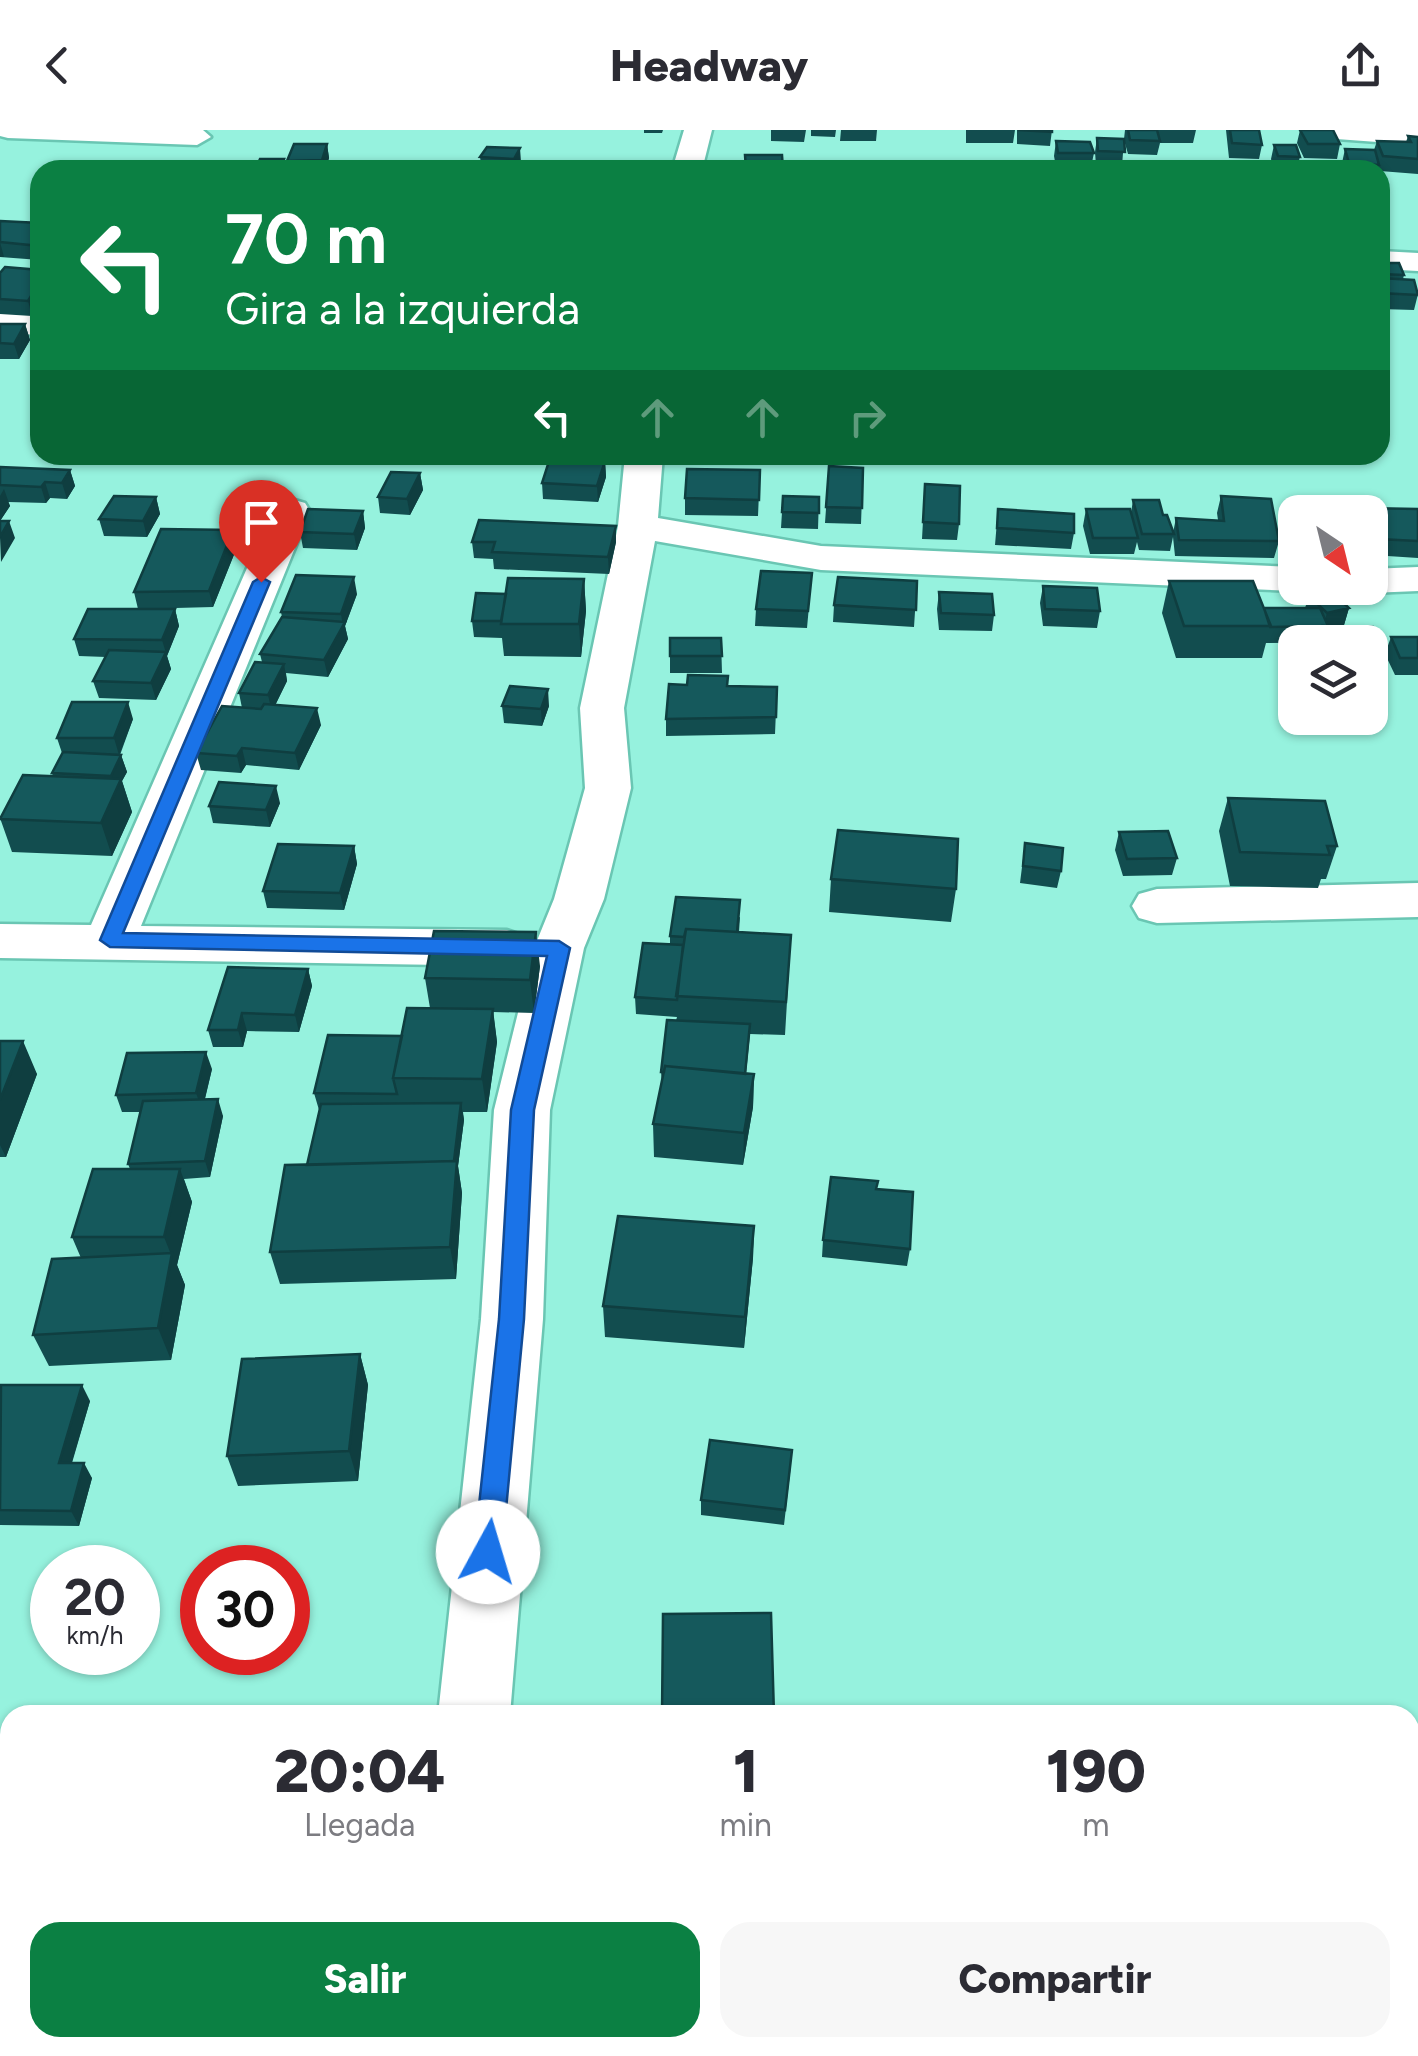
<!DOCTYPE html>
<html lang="es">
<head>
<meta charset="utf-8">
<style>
  body { margin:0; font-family:Figtree,sans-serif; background:#f7f7f7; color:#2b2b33; height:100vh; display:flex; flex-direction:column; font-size:38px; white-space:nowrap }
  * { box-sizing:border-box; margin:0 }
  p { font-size:32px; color:#7c7c81 }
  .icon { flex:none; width:55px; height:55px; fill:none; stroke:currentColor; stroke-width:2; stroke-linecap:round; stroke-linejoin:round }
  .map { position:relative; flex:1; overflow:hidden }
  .sheet { position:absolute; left:0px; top:1575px; width:1420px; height:352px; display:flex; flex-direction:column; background:#fff; border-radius:30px 30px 0 0; box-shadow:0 2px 8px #0004 }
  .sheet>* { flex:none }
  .hud { position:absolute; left:30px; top:30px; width:1360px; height:305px; border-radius:30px; box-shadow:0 2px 8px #0004; background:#0b8043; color:#fff; overflow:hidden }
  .needle { width:65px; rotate:145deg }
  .controls { position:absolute; left:1278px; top:365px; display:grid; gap:20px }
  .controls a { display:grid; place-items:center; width:110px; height:110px; border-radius:20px; background:#fff; box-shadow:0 2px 8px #0004; font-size:50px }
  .speed { position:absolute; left:30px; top:1415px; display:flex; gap:20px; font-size:50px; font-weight:700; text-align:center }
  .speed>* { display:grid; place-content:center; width:130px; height:130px; border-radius:50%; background:#fff; box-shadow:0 2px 8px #0004; line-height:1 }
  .speed small { font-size:25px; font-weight:400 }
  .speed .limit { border:15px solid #d22; background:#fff; color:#111 }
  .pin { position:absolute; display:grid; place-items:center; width:85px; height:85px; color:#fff; margin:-102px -42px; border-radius:50% 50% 50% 0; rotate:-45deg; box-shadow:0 0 10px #0007 }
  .pin .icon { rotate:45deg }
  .me { position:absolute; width:110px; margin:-55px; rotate:6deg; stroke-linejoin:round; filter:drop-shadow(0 0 8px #0008) }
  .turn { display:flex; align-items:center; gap:35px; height:210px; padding:0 30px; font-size:45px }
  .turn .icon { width:130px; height:130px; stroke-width:2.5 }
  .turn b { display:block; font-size:70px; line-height:85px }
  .lanes { display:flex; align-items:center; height:95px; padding:0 30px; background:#0003; justify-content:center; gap:50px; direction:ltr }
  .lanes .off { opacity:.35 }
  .eta { display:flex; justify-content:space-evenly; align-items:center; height:170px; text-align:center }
  .eta b { font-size:60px; font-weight:800; line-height:70px }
  .action { display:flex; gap:20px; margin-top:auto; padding:20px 30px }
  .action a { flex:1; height:115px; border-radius:30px; background:#0b8043; color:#fff; font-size:40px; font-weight:800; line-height:115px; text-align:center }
  .action a+a { background:#f7f7f7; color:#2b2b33 }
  header { display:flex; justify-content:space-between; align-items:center; height:130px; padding:0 30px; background:#fff; font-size:45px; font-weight:800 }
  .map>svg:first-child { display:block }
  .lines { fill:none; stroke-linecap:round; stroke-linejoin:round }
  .minor-casing { stroke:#6ac6b3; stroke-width:5 }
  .minor { fill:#fff; fill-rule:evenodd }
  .wall { fill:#124d4f }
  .shaded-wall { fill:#0f3e40 }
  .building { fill:#15595c; stroke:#0f3e40; stroke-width:2.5 }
  .route { fill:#1a73e8; stroke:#114b97; stroke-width:2.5 }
</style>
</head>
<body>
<header><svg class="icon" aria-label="back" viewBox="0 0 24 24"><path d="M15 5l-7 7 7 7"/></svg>Headway<svg class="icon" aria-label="share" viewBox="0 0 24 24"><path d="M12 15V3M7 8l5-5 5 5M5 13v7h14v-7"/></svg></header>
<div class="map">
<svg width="1418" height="1926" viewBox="0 0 1418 1926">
  <rect width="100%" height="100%" fill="#96f2de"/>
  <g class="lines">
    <g class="minor-casing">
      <path id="minor" d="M0,0H203L211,7L197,15L8,8L0,6Z
        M684,0H712L702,40H672Z
        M1309,0H1418V15L1323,8Z
        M1380,121L1418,123V141L1380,139Z
        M0,183L40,185V205L0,203Z
        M625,325H663L658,388L821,416L1295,437V458H1309L1295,461L821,440L655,411L624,578L631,658L604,769L584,818L550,980L543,1189L510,1585H438L481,1189L494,980L534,818L554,769L585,658L580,578L618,396Z
        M291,369L305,373L310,381L141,796L507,800L525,806L532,818L525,830L507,836L0,828V794L91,795L272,381L277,373Z
        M1418,437V461L1370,463L1354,458H1370V439Z
        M1418,753V787L1157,793L1139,788L1132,776L1139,764L1157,759Z
        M415,1918H497L496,1926H414Z"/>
    </g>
    <use href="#minor" class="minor"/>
  </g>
  <path class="wall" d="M644,0H663L662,3H644Z
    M771,0H806L804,12L771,11Z
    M811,0H836L835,7L811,6Z
    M841,0H877L876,11H840Z
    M966,0H1015L1013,13H966Z
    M1017,0H1052L1050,16L1017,14Z
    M1125,0H1157L1158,2V0H1196L1193,13H1160L1157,25L1128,24L1124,10L1122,36L1096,35L1095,22L1097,8L1124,9Z
    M1226,0H1259L1262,15L1259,29L1229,28Z
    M1300,0H1333L1340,14L1337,29L1304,28L1297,13Z
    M1408,6L1418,7V44L1380,41L1378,38V40H1344L1342,33L1345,19L1374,20L1377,11L1406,12Z
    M1056,11L1094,23L1091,37H1056L1054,26Z
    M327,14L329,28L325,40H289L287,31Z
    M1274,15L1300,27L1296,40H1274L1271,29Z
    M487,17L521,32L517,40H482L480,27Z
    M0,91L40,93V130L0,127Z
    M1380,133L1404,145L1403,149L1418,164L1414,180L1380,179Z
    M40,140V182H36L32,186L0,184V143Z
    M0,194H25L30,210L19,229H0Z
    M605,331L606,347L598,372L543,369L542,353Z
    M829,336L863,338L861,394L825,393Z
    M0,337L70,340L75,356L67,369L50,368L46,373L8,372L10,376L0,391Z
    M760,340L758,386L685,385V368Z
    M420,343L423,360L410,385L380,383L378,367Z
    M925,354L959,394L957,410L922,409Z
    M783,366L819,367L818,399L781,398Z
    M1221,366L1279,411L1274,428L1175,426L1173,407L1170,421L1139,420L1137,412L1134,424H1090L1083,396L1086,379L1131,383L1133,370L1163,385L1173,403L1176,388L1218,390L1217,383Z
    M156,367L160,384L147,407L104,406L99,389Z
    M1364,378L1418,379V428L1372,425L1370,420V382H1363Z
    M998,379L1074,403L1071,419L995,415Z
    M363,381L365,398L357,420L303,418L300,402Z
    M472,412H616L609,444L494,439L493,429L474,428Z
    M237,417L213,477L138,479L134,462Z
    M812,443L807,498L755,496L756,479Z
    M584,449L586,481L581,527L504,526L502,508L474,507L472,491L506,464Z
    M917,451L914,497L833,492L834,475Z
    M1169,451H1253L1264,478H1305L1309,466L1331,461L1349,478L1344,495L1336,497H1373L1384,525L1378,542H1370V512L1266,513L1262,528H1176L1162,483Z
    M1043,456L1100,481L1097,498L1043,496L1040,473Z
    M939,462L994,485L992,501L939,500L937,479Z
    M357,464L345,496L348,509L328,547L286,543L287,551L275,575L321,595L299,640L246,635L241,643L201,640L196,623L242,578L239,563L262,532L260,524L282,487L281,482Z
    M175,479L179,496L167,526L171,539L156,570L99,568L93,551L106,527L79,526L74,509Z
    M1391,507H1418V545H1395L1385,524Z
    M670,508H721L722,543H670Z
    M728,546V556L777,557L775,604L666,606V589L687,555Z
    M502,576H549L542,596L504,593Z
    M133,589L120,625H121L127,642L122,651L132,682L112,726L12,722L0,688L53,646L52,643L62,623L57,608Z
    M1228,668L1337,716L1326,749H1321L1318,758L1230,756L1219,701Z
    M280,673L270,697L213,693L209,676Z
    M1119,702L1177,728L1172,745L1123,746L1115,720Z
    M1025,713L1061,741L1057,758L1020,753Z
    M354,716L357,734L344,780L267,778L263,761Z
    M831,749L956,759L951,792L829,782Z
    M740,787L739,802L791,805L785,905L750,904L746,944H754L753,977L743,1035L654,1027L653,994L662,953L661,942L677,887L636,884L635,867L670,814V806Z
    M540,836L534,883L493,882L497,912L487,982H463L464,990L458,1036L462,1063L456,1149L280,1154L270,1122L307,1035L319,980L314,963L402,906L430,878L425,848Z
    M308,839L312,856L299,902L247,901L243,917H213L208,900Z
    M0,911L37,944L6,1027H0Z
    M212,939L205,969L223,986L210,1047L184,1049L192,1072L177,1135L185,1155L171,1230L49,1236L33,1205L81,1128L72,1107L130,1039L128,1034L140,982H122L116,965Z
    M876,1059L910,1119L907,1136L822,1127L823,1110Z
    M754,1096L753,1128L744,1218L605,1207L603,1176Z
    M360,1224L368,1255L358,1351L238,1356L227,1326Z
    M0,1258L90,1271L72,1333L92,1348L79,1396L0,1395Z
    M791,1335L784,1395L701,1385V1370Z"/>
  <path class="shaded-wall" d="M327,14L329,28L325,40H323L322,30Z
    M520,18L521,32L517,40H515L514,29Z
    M0,112L4,127H0Z
    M31,166L36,182L32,186L28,171Z
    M25,194L30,210L19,229L14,214Z
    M605,331L606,347L598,372L597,356Z
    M70,340L75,356L67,369L62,353Z
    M420,343L423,360L410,385L407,369Z
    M45,352L50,368L46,373L41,357Z
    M4,359L10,376L0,391V366Z
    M156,367L160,384L147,407L143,391Z
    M363,381L365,398L357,420L354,404Z
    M9,391L15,408L1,432L0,407Z
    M616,396V412L609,444L608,427Z
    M233,400L237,417L213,477L209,461Z
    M354,447L357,464L345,496L348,509L328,547L324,530L343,496L341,484Z
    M584,449L586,481L581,527L579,494Z
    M1349,478L1344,495L1327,499L1323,496L1327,483Z
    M175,479L179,496L167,526L171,539L156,570L151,553L166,523L162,510Z
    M284,534L287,551L272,582L268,565Z
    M548,559L549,576L542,596L541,579Z
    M128,572L133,589L119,625L114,608Z
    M317,578L321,595L299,640L295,623Z
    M242,618L246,635L241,643L237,626Z
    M121,625L127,642L122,651L132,682L112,726L101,693L116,661L111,646Z
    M276,656L280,673L270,697L266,680Z
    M354,716L357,734L344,780L340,763Z
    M536,802L540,836L534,883L530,850Z
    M308,839L312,856L299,902L295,885Z
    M493,879L497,912L487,982L482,949Z
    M242,883L247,901L243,917L238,900Z
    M23,911L37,944L6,1027L0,1015V970Z
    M206,922L212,939L202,980L196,963Z
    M754,944L753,977L743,1035L744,1003Z
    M218,969L223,986L210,1047L205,1031Z
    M461,973L464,990L458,1036L462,1063L456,1149L450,1117L453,1035Z
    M180,1039L192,1072L177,1135L185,1155L171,1230L158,1198L172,1127L164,1107Z
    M754,1096L753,1128L744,1218L745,1187Z
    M360,1224L368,1255L358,1351L349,1321Z
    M82,1255L90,1271L67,1348L59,1333Z
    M84,1333L92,1348L79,1396L71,1381Z"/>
  <path class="building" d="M1018,0H1052V2Z
    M1128,0H1157L1160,11L1130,10Z
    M1230,0H1259L1262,15L1232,13Z
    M1300,0H1333L1340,14H1308Z
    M1408,6L1418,7V29L1383,26L1377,11L1411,12Z
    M1097,8L1124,9L1125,22L1098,21Z
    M1056,11L1090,12L1094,23H1058Z
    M294,14H327L322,30L287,31Z
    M1274,15H1296L1300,27L1278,26Z
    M487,17L520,18L514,29L480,27Z
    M1345,19L1375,20L1379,35L1349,33Z
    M745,25H782L783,40H746Z
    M260,29H284L279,40H255Z
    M1216,33L1240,35V40H1215Z
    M141,37L210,38L209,40H139Z
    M0,91L40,93V116L0,112Z
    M1380,133H1399L1404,145L1380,144Z
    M5,137L40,140V167L31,166L28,171L0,169V143Z
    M1380,148L1414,150L1418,165L1380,163Z
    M0,194H25L14,214L0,213Z
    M550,328L605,331L597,356L542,353Z
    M829,336L863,338L862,378L826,377Z
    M0,337L70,340L62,353L45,352L41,357L0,355Z
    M687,339L760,340L759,370L685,368Z
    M391,342L420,343L407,369L378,367Z
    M925,354L960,356L959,394L923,392Z
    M114,366L156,367L143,391L99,389Z
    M783,366L819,367V383L782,382Z
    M1221,366L1271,369L1279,411L1179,410L1176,388L1224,391Z
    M1133,370H1159L1163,385H1167L1174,404H1142Z
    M1364,378L1418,379V411L1378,409L1370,392V382H1366Z
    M308,379L363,381L354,404L300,402Z
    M998,379L1074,384V403L997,398Z
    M1086,379H1130L1138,408H1093Z
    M479,390L616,396L608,427L492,422L495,412H472Z
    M0,391H9L0,407Z
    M161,399L233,400L209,461L134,462Z
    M761,441L812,443L808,481L756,479Z
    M296,445L354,447L341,484L281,482Z
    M838,447L917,451L916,480L834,475Z
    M508,448L584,449L579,494H501Z
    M1169,451H1253L1271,496H1184Z
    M1043,456L1097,458L1100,481L1045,479Z
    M1331,461L1349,478L1327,483L1309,466Z
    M939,462L992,464L994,485L941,483Z
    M476,463L506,464L501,491H472Z
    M1264,478H1320L1328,496L1270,497Z
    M88,479H175L162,510L74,509Z
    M282,487L345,492L324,530L260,524Z
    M1323,496L1373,497L1384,525L1370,524V512H1329Z
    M1391,507H1418V528H1400Z
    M670,508H721L722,526H670Z
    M109,520L166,522L151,553L93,551Z
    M255,532L284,534L268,565L239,563Z
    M688,545L728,546L727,556L777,557L776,587L666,589L669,554L687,555Z
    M510,556L548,559L541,579L502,576Z
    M72,572H128L114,608H57Z
    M264,574L317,578L295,623L242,618L237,626L196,623L222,576L261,579Z
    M63,622L121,625L111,646L52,643Z
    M23,645L121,649L101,693L0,689Z
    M219,652L276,656L266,680L209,676Z
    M1228,668L1325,671L1337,716H1327L1330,725L1240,722Z
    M838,700L958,709L956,759L831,749Z
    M1168,701L1177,728L1127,729L1119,702Z
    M1025,713L1063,718L1061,741L1023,736Z
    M278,714L354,716L340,763L263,761Z
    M676,767L740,770L737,802L686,799L684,807L670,806Z
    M686,799L791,805L786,872L676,866Z
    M434,801L536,802L530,850L425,848Z
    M643,813L683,815L677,870L635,867Z
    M228,837L308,839L295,885L242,883L238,900H208Z
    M407,878L493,879L482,949L393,948Z
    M667,890L750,894L745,944L665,936L664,942H661Z
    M328,905L402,906L393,948L397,964L314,963Z
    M0,911H23L0,970Z
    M206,922L196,963L116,965L127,923Z
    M665,936L754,944L744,1003L653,994Z
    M218,969L205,1031L128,1034L143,971Z
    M461,973L454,1031L307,1035L321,974Z
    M457,1031L450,1117L270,1122L285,1035Z
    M93,1039H180L164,1107H72Z
    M831,1047L878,1051L876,1059L913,1062L910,1119L823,1110Z
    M618,1086L754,1096L745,1187L603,1176Z
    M172,1123L158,1198L33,1205L52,1129Z
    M360,1224L349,1321L227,1326L242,1229Z
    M1,1255H82L59,1333H84L71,1381L0,1380Z
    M710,1310L792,1320L785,1380L701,1370Z
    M771,1483L774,1585H662L663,1484Z
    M622,1922L673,1923V1926H622Z"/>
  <path class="route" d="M261,447L270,452L123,803L559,811L570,818L534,980L524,1189L502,1422L498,1432L488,1435L478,1432L474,1422L499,1189L511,980L547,826L110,817L100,810L253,452Z"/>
</svg>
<div class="controls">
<a><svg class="needle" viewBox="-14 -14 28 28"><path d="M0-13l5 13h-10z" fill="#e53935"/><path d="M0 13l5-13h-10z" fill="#7c7c81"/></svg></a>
<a><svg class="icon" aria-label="layers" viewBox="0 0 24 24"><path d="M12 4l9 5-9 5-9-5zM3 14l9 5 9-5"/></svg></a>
</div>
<div class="speed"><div>20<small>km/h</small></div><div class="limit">30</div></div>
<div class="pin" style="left:261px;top:452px;background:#d93025"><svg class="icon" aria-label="arrive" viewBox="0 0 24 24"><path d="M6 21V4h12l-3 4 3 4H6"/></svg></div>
<svg class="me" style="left:488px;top:1422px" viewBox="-20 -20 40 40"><circle r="19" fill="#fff"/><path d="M0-13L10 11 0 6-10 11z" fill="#1a73e8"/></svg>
<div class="hud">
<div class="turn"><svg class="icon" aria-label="left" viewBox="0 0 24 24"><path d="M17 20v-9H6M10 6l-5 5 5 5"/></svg><div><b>70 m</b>Gira a la izquierda</div></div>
<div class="lanes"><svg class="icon" aria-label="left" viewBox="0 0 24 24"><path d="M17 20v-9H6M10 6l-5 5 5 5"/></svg><svg class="icon off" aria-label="ahead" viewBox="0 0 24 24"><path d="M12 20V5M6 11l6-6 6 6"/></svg><svg class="icon off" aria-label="ahead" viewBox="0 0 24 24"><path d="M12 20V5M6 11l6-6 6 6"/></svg><svg class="icon off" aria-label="right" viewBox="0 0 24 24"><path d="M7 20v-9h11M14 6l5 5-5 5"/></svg></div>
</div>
<section class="sheet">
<div class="eta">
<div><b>20:04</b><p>Llegada</p></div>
<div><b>1</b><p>min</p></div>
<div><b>190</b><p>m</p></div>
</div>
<div class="action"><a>Salir</a><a>Compartir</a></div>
</section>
</div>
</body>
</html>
